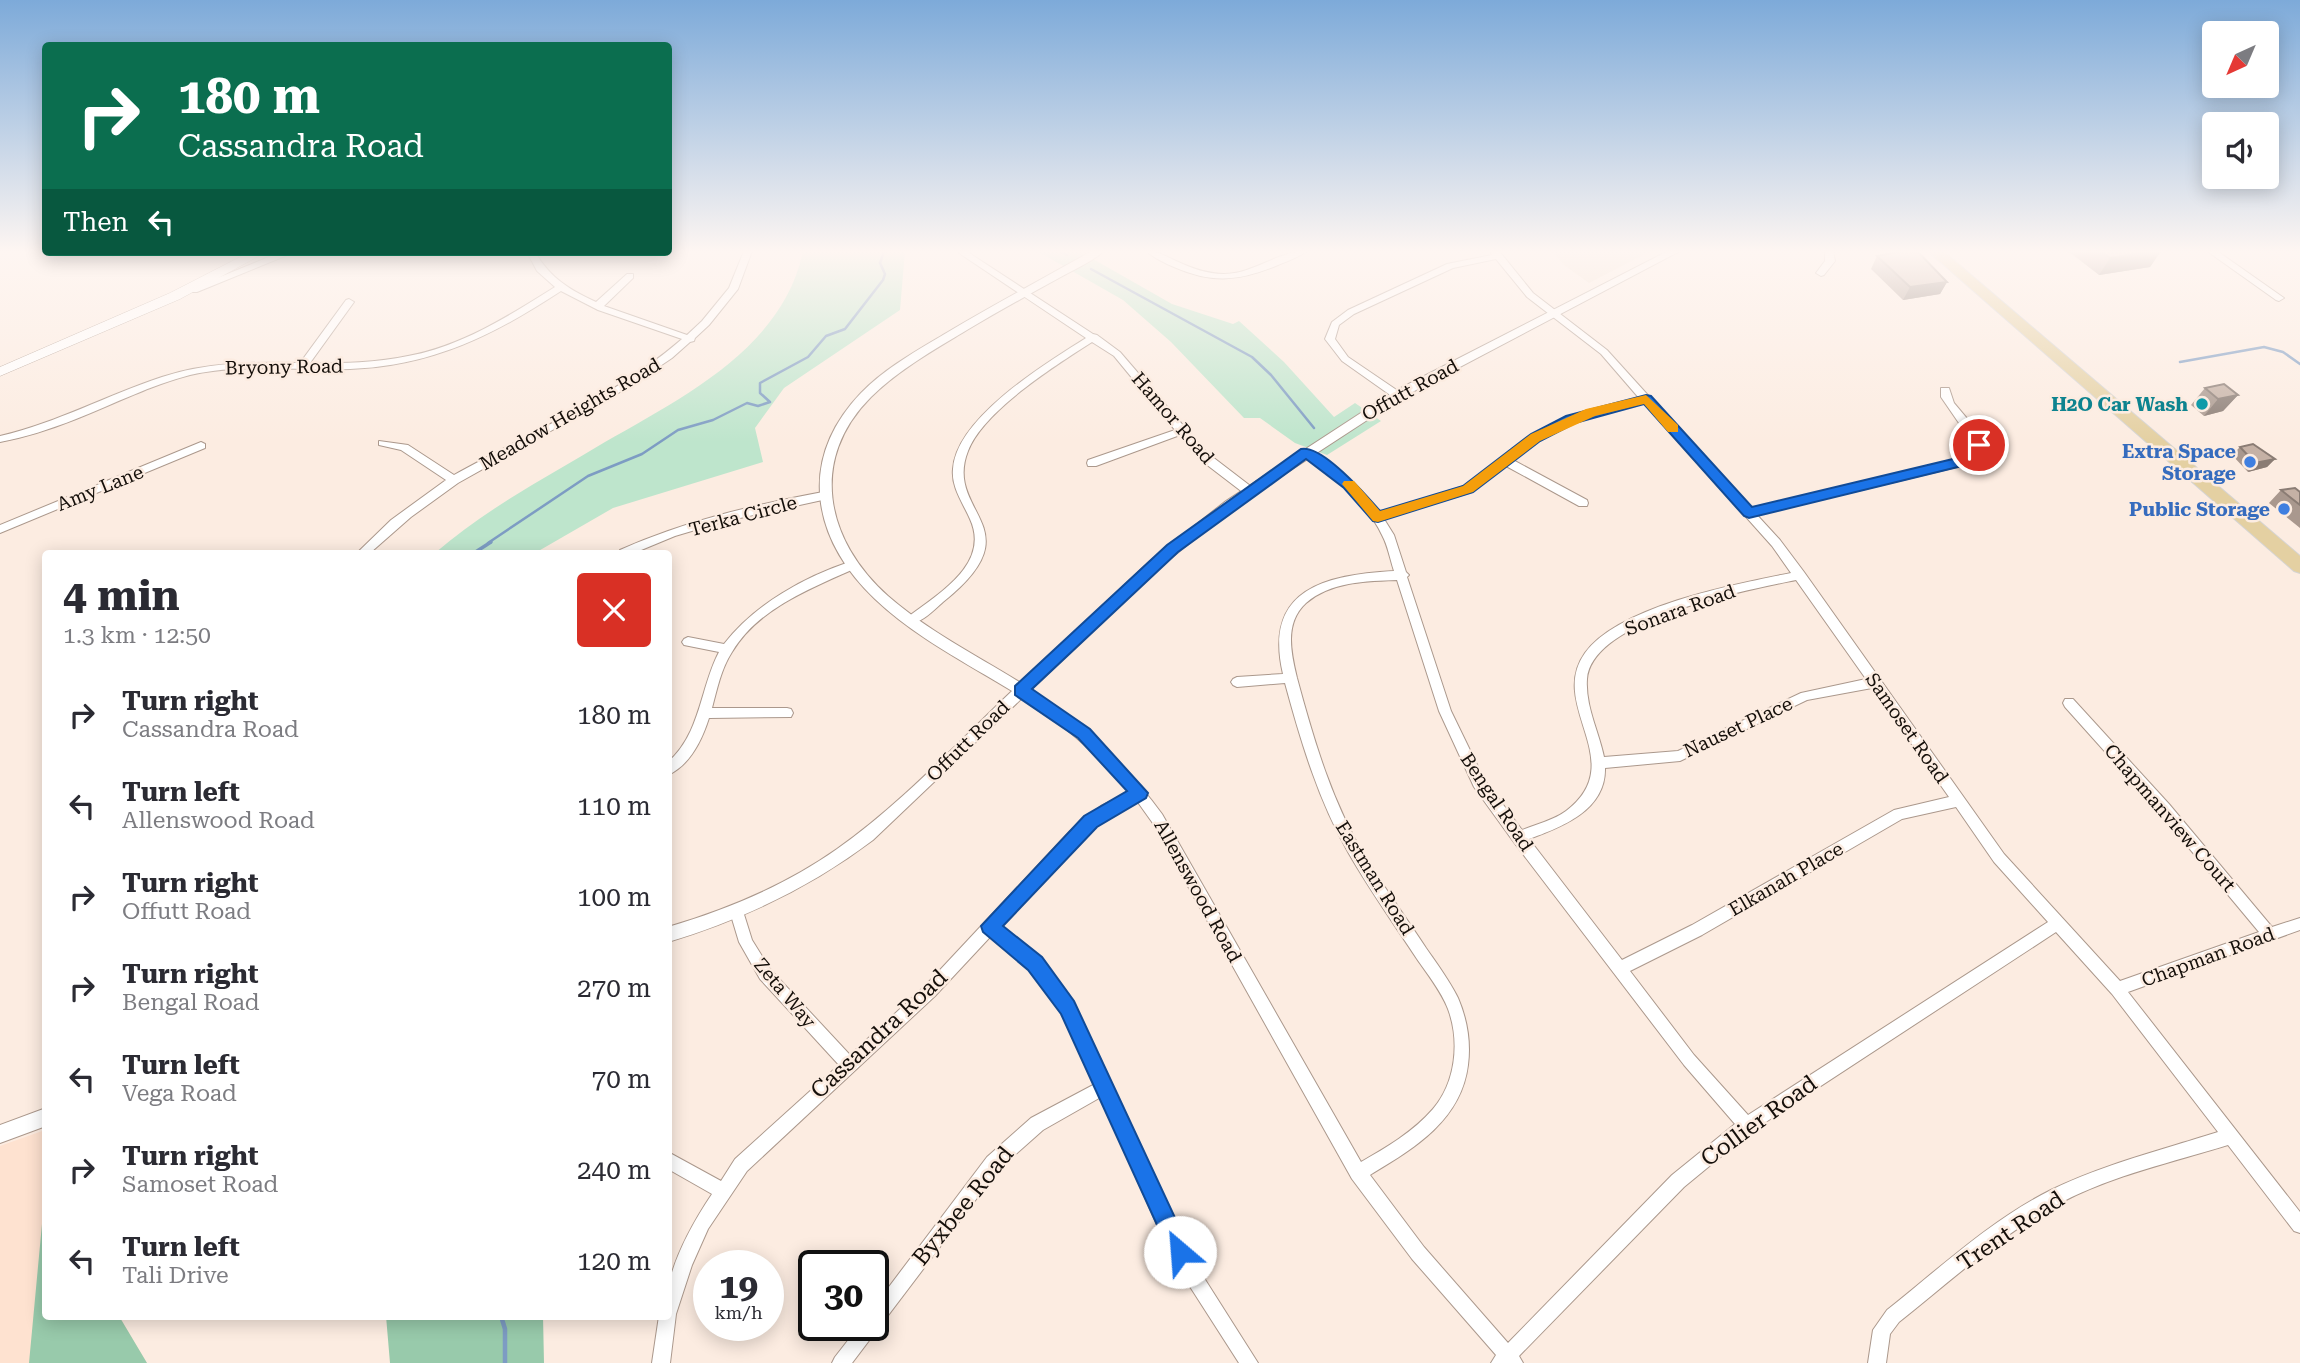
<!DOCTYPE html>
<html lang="en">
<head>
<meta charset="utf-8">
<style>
  body { margin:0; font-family:"Roboto Serif",serif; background:#f2f2f3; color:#2b2b33; height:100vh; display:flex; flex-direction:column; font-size:26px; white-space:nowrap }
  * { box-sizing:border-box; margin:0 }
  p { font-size:23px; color:#7c7c81 }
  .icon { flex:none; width:38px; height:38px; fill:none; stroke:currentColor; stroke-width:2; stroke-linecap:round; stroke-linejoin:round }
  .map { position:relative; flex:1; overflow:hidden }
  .drawer { position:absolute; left:42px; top:550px; width:630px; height:770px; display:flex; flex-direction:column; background:#fff; border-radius:7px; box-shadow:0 4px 18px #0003 }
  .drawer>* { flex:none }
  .hud { position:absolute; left:42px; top:42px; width:630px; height:214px; border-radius:7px; box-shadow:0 4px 18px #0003; background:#0b6e4f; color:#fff; overflow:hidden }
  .needle { width:46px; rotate:224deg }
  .fabs { position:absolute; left:2202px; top:21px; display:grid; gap:14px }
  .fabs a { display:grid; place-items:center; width:77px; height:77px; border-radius:7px; background:#fff; box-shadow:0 4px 18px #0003; font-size:35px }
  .speed { position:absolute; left:693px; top:1250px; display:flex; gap:14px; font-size:35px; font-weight:700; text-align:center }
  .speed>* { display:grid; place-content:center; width:91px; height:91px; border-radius:50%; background:#fff; box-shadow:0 4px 18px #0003; line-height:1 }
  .speed small { font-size:18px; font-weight:400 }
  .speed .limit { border:4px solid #111; border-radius:10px; background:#fff; color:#111 }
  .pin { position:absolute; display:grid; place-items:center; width:60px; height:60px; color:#fff; margin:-30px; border:4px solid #fff; border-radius:50%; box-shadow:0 2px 7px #0007 }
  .me { position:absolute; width:77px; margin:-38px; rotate:333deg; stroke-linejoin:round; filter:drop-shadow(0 0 5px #0008) }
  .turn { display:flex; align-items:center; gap:24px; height:147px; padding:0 21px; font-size:32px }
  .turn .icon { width:91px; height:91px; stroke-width:2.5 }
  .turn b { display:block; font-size:49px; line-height:60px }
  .then { display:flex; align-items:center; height:66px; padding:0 21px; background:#0003; gap:14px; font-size:26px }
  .round { display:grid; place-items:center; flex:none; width:74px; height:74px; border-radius:7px; background:#f2f2f3 }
  .overview { display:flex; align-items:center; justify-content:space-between; height:119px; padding:0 21px }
  h1 { font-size:42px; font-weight:700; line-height:52px }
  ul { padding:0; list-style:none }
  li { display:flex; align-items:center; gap:21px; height:91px; padding:0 21px }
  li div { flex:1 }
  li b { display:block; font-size:26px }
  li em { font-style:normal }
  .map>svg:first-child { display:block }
  .commercial { fill:#efdecd }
  .built { fill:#fee2d0 }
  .green { fill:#bee5cc }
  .forest { fill:#98caab }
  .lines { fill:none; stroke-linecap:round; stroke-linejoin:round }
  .stream-far2 { stroke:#7d9cc3; stroke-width:2.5 }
  .stream-far1 { stroke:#7d9cc3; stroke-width:3.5 }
  .stream { stroke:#7d9cc3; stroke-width:4.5 }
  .minor-casing { stroke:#ab988c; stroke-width:2 }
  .tertiary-casing { stroke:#ab988c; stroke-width:2 }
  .secondary-casing { stroke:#ab988c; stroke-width:1 }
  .primary-casing { stroke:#d5d4d3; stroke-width:2 }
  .minor { fill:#fff; fill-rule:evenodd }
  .tertiary { fill:#fff; fill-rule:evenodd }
  .secondary { fill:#fff; fill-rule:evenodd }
  .primary { fill:#e4d0a2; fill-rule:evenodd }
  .wall { fill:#a9988e }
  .shaded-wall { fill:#8a7c74 }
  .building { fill:#c5b1a5; stroke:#8a7c74; stroke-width:2 }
  .route { fill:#1a73e8; stroke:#114b97; stroke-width:2 }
  .slow { fill:#f59e0b }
  .culture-dot { fill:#0f9aa8; stroke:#fcece1; stroke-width:2.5 }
  .shop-dot { fill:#3f7fe0; stroke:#fcece1; stroke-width:2.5 }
  .labels { text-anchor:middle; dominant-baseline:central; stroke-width:5; stroke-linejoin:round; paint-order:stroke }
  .street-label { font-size:19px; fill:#150f0a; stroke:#fcece1 }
  .culture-label { font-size:19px; font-weight:bold; fill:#0d838f; stroke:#fcece1; text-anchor:end }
  .shop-label { font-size:19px; font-weight:bold; fill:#366cbe; stroke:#fcece1; text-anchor:end }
  .near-street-label { font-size:23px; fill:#150f0a; stroke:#fcece1 }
</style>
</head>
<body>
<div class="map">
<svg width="2300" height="1363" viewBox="0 0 2300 1363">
  <rect width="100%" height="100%" fill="#fcece1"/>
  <path class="commercial" d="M1552,251H1651L1589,283L1564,265Z"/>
  <path class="built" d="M45,1130L46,1316H119L147,1363H0V1146Z"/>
  <path class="green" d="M803,251H905L900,310L784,388L755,428L763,462L613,508L535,553H435C487,508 547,477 605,442C683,397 783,348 803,251Z
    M1037,251H1079L1172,304L1233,324L1239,321L1284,362L1334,417L1355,403L1381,421L1327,455L1295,443L1260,418H1244L1171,342L1123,300Z"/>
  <path class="forest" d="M45,1192L46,1316H119L147,1363H29Z
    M386,1316H543L544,1363H390Z"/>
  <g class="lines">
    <path class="stream-far2" d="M1060,251L1067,255
      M1091,269L1252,357L1271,375L1314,428
      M2180,362L2264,347L2283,352L2300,364
      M488,543L588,476L642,454L678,430L713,420L747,403L758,406L770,402L760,393V383L808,357L826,336L845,329L883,280L885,274L880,263L884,251"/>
    <path class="stream-far1" d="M474,553L491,542"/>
    <path class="stream" d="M501,1316L505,1329V1363"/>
    <g class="minor-casing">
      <path id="minor" d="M744,251H752L738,289L709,325L695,338L694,341L690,342L672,358L629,387L458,483L411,517L370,553H357L391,520L446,480L401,450L379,445V441L408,445L454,475C531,432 615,397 682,339L598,310L561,291C494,335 432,366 350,369C297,371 242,363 190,375C151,385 114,404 76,419C51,429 26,437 0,442V436C57,423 107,395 162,377C207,362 253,362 300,363L346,300L349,299L354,302L310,363C343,363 376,363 408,356C462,346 509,316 555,287L537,271L527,252H535C550,278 570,290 596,302L627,274H633V278L604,306L687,335L702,321L729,288Z
        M956,251H966L1093,334L1097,335L1120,352L1206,452L1253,488L1254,491L1253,494H1245L1198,458L1180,435L1096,466H1088L1087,463L1088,460L1175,430L1114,356L1092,342C1056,365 983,411 968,451C943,514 1037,527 943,602C934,610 920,625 908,623L906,620L908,617C938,594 991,564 970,519C963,503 951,487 953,469C956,418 1046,363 1086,338Z
        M1146,251C1158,251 1165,256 1176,261C1191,268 1207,274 1224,274C1254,274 1280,250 1307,251C1299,257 1288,261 1278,265C1239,281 1213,284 1174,267C1164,263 1153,257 1146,251Z
        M1490,251H1499L1533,293L1607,350L1751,509L1958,459L1968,452L1974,445L1941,397V388H1949L1954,403L1975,428L1984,445L1976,458L1961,466L1757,515L1780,540L1804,572L2004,854L2120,981L2259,932L2159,812L2065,707L2063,703L2065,699H2073L2169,804L2272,927L2300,918V930L2128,992L2300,1212V1233L2294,1231L2228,1145C2173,1162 2114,1175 2062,1202C2002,1233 1951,1281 1899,1322L1890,1334L1886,1363H1868L1873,1330L1887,1310C1940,1268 1991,1220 2051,1190C2104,1164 2162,1150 2218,1132L2112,994L2056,932L1752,1131L1684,1187L1519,1356L1523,1363H1491L1496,1355L1412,1259L1352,1179L1152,822L1137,801L1111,814L1080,839L1000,926L1040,959L1073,1002L1173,1222L1199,1270L1258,1363H1239L1187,1282L1161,1234L1101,1097L1043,1130L999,1169L852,1363H832L835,1357L860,1325H873V1308L987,1157L1031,1118L1095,1084L1063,1012L1030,969L991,936L935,996L747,1171L708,1229L692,1265L676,1314L670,1363H652L659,1316H668C668,1305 667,1293 669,1283C677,1251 694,1221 712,1194L668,1169V1152L721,1181L735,1159L839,1065L760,979L739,942L730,912L732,908L737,906L742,908L752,940L770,969L850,1055L925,986L1070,831L1101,806L1130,792C1098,752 1059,722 1017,693L1015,690L1017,687L1021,685C1033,690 1043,698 1053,706C1096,736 1131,772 1162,814L1361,1162C1387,1147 1413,1132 1433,1109C1456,1082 1460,1041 1448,1009C1441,991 1428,975 1417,959C1394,924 1369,889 1348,852C1318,799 1301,742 1285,683L1237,687L1233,685L1231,682L1233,679L1237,677L1283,674C1263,589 1325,575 1394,571C1390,559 1388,546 1382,535C1366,501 1332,476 1302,455L1301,452L1302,449C1320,448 1368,497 1379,513L1464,486L1531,436L1566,418L1639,398L1601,354L1527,297L1496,259L1453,268L1354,314L1339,325L1335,339L1348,357L1401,393V397H1393L1342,361L1325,339L1332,322L1348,310L1447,264L1492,255ZM1644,403L1772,546L1791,573C1735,584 1619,606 1585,653C1547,706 1631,762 1566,811C1554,820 1537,824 1522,830L1484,779L1451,711L1407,577L1409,575L1406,572L1394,535L1384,519L1472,492L1506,466L1579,506H1587L1588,503L1587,500L1513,460L1539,440L1574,422ZM1397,580L1439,711L1474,787L1513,841L1684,1065L1735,1124L1672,1175L1508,1343L1424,1247L1370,1175C1413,1149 1461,1121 1468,1065C1471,1042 1467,1019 1458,998C1449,980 1437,964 1426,948C1407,919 1386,890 1367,860C1332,803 1314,741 1297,678C1291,653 1284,623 1306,603C1330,582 1366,581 1397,580ZM1796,580L1866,679L1801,693L1678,751L1604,757C1599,732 1585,706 1587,679C1592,619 1748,590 1796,580ZM1872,688L1949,797L1894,810L1692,925L1622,960L1529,839C1562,827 1606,810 1605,768L1680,761L1807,700ZM1956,807L1994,862L2048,922L1748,1115L1694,1055L1630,971L1702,935L1902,819Z
        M1825,251H1833L1835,261L1824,275L1821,276L1816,273L1825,261Z
        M2207,251H2217L2284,298L2279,301L2276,300Z
        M109,252H117V253L113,256Z
        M201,442L205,444V448L0,533V525Z
        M823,492L828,496L827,499L722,522L675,536L634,553H618L620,550C685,521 753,505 823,492Z
        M852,561L856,562L858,565L856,568C812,588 758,608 732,652C721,669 717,689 712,708H787L791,709L793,713L791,717L709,718C702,740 690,765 668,775V762C701,733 700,688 719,652L684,645L682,642L684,639L688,637L724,644C755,604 804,577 852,561Z"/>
    </g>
    <g class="tertiary-casing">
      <path id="tertiary" d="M1092,251H1104C1092,262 1073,270 1059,278C1028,295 997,312 967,330C934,350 898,370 871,397C808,460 826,541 888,596C928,631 976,655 1021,683L1150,561L1226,501L1393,392L1668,251H1680L1401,398L1234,507L1160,567L873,840C811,887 744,919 668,942V927C729,909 786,885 837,849C901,804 955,745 1012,691C966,663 915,637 875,599C812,539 797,460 861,393C885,368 918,350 948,332C995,304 1044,278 1092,251Z
        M281,252H295L197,292H189L188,290Z
        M46,1108V1126L0,1143V1125Z"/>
    </g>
    <g class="secondary-casing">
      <path id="secondary" d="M250,252H266L180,299L0,376V367L170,293Z"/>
    </g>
    <g class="primary-casing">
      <path id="primary" d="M1928,251H1943L2300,556V573L2294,571Z"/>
    </g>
    <use href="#minor" class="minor"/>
    <use href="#tertiary" class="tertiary"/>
    <use href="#secondary" class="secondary"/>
    <use href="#primary" class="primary"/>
  </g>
  <path class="wall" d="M2068,251H2161L2150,267L2099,275Z
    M1877,256L1947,282L1940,294L1903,300L1871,269Z
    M2205,388L2238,395L2223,411L2204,416L2191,405Z
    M2240,447L2275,459L2267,467L2248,472L2232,455Z
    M2281,490L2300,492V528L2269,503Z"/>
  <path class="shaded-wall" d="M2156,251H2161L2150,267L2099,275L2110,258Z
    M1947,282L1940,294L1903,300L1910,287Z
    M2238,395L2223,411L2204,416L2218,399Z
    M2275,459L2267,467L2248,472L2255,463Z"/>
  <path class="building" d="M1902,251H1911L1919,253L1947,282L1910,287L1877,256Z
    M2101,251H2156L2110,258Z
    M2224,384L2238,395L2218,399L2205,388Z
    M2253,444L2275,459L2255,463L2240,447Z
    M2295,488L2300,492V505L2281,490Z"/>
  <linearGradient id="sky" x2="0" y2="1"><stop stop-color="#7daad9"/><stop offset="0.57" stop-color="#fef6f2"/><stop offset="1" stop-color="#fef6f2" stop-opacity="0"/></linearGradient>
  <rect width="2300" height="442" fill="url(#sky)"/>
  <path class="route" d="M1646,395L1651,396L1752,507L1957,458L1979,441L1986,445L1977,459L1966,465L1749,518L1744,516L1644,404L1575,423L1540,441L1473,492L1378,522L1373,521L1344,488L1306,459L1178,552L1032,689L1090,729L1148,793L1146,798L1097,827L1003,926L1042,957L1074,1001L1191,1252L1188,1260L1180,1263L1173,1260L1061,1014L1028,970L983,932L981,926L1084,816L1127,791L1078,738L1015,695V686L1167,545L1301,449C1322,444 1367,496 1380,511L1463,486L1531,434L1566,416Z"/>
  <path class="slow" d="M1646,395L1678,425V432H1668L1644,404L1595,416L1540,441L1473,492L1378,522L1373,521L1342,484L1344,481H1354L1380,511L1463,486L1531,434L1586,409Z"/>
  <circle class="culture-dot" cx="2202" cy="404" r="7"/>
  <g class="shop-dot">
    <circle cx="2250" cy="462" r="7"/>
    <circle cx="2284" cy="509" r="7"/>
  </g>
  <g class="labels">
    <g class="street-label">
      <text transform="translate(284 367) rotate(-1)">Bryony Road</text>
      <text transform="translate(1410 390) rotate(-29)">Offutt Road</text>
      <text transform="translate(570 414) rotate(-30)">Meadow Heights Road</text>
      <text transform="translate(1173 418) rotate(49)">Hamor Road</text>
      <text transform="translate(100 488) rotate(-22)">Amy Lane</text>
      <text transform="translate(743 516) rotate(-15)">Terka Circle</text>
      <text transform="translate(1680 610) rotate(-20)">Sonara Road</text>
      <text transform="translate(1738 727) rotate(-25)">Nauset Place</text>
      <text transform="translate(1907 728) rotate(55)">Samoset Road</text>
      <text transform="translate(968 741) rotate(-44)">Offutt Road</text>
      <text transform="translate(1497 802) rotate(56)">Bengal Road</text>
      <text transform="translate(2170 818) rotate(49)">Chapmanview Court</text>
      <text transform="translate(1375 878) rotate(58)">Eastman Road</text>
      <text transform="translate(1786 879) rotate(-30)">Elkanah Place</text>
      <text transform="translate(1198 891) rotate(61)">Allenswood Road</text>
      <text transform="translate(2208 957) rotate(-20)">Chapman Road</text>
      <text transform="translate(785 993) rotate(50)">Zeta Way</text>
    </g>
    <g class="culture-label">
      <text x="2188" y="404">H2O Car Wash</text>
    </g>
    <g class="shop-label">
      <text x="2236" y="451">Extra Space<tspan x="2236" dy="22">Storage</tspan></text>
      <text x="2270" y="509">Public Storage</text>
    </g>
    <g class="near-street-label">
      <text transform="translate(879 1034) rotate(-43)">Cassandra Road</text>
      <text transform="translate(1759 1121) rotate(-36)">Collier Road</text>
      <text transform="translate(963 1206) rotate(-51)">Byxbee Road</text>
      <text transform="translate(2011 1231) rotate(-34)">Trent Road</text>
    </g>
  </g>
</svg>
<div class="fabs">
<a><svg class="needle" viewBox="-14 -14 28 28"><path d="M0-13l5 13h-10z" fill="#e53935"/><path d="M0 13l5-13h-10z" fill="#7c7c81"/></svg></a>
<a><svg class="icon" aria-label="sound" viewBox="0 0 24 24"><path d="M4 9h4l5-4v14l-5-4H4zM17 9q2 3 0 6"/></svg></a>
</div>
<div class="speed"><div>19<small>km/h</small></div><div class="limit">30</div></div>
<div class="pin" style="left:1979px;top:445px;background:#d93025"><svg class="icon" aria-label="arrive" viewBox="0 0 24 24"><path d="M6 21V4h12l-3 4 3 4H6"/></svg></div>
<svg class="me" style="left:1180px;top:1252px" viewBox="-20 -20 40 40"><circle r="19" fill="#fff"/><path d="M0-13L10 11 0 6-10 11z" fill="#1a73e8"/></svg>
<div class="hud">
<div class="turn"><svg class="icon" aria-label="right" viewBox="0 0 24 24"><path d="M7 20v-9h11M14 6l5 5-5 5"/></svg><div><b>180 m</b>Cassandra Road</div></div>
<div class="then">Then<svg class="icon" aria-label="left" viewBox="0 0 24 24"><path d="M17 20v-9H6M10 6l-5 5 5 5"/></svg></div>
</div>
<section class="drawer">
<div class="overview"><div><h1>4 min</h1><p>1.3 km · 12:50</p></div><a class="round" style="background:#d93025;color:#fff"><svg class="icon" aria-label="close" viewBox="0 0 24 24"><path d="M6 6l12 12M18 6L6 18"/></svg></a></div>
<ul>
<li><svg class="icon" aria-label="right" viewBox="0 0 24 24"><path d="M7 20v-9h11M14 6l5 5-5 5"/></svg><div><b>Turn right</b><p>Cassandra Road</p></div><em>180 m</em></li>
<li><svg class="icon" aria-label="left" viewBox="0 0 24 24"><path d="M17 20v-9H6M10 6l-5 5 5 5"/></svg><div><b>Turn left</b><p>Allenswood Road</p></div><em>110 m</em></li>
<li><svg class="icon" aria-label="right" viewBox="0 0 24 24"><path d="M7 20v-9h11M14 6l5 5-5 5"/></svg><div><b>Turn right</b><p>Offutt Road</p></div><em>100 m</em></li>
<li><svg class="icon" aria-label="right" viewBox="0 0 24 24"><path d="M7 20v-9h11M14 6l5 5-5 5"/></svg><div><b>Turn right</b><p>Bengal Road</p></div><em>270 m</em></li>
<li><svg class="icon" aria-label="left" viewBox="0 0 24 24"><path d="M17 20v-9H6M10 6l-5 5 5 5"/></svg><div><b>Turn left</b><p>Vega Road</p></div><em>70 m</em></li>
<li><svg class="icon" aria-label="right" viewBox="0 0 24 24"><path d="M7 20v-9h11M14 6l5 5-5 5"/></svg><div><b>Turn right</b><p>Samoset Road</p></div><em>240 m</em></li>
<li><svg class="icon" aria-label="left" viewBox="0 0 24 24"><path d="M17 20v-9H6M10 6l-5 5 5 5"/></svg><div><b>Turn left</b><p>Tali Drive</p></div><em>120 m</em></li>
</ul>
</section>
</div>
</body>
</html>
